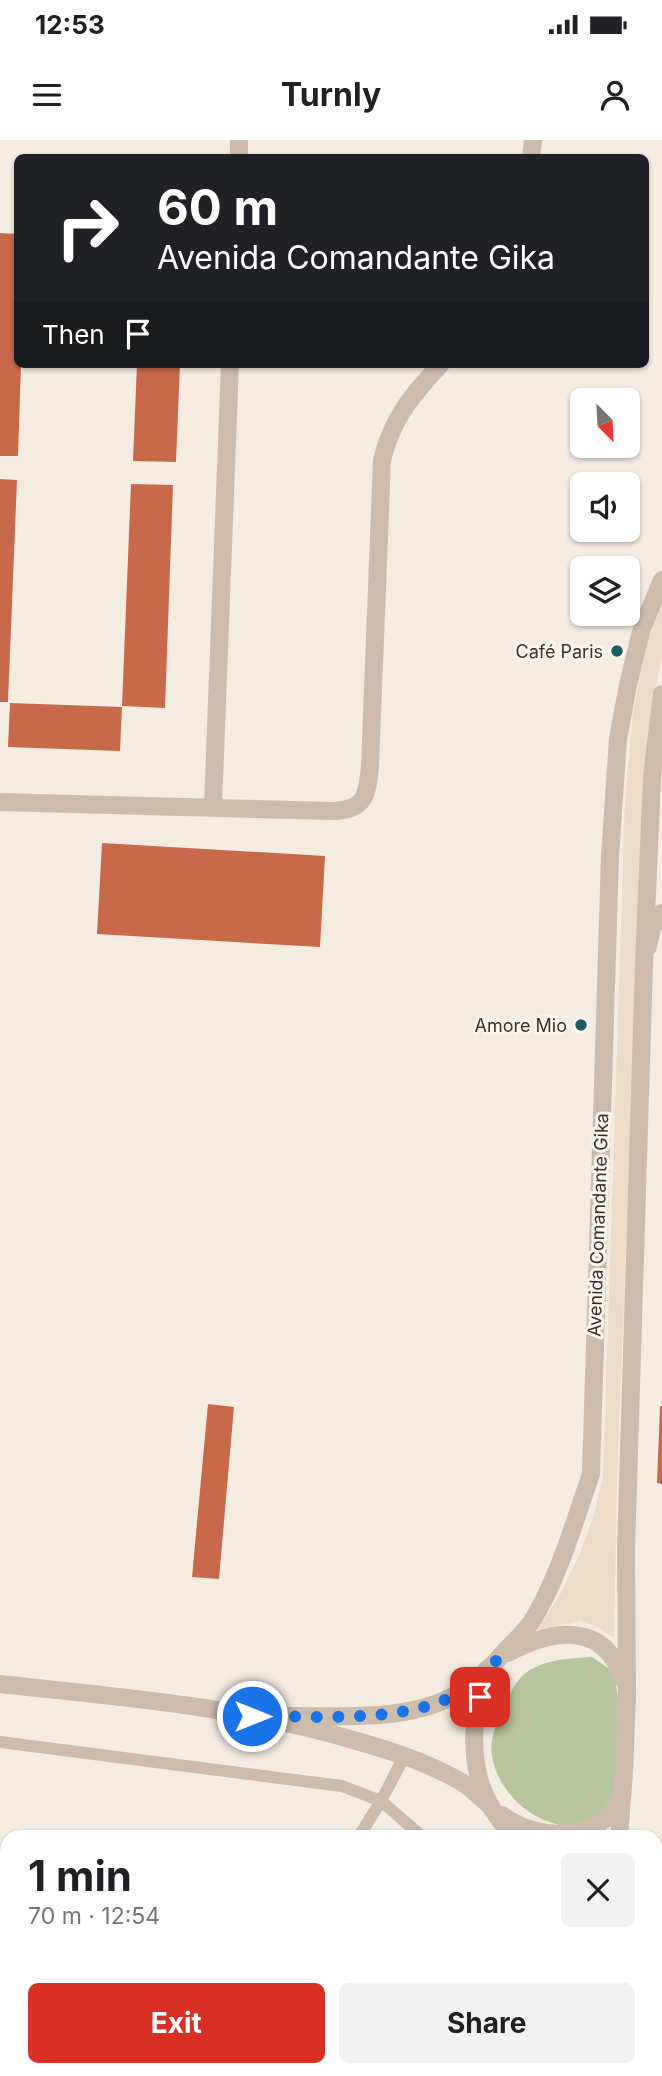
<!DOCTYPE html>
<html lang="en">
<head>
<meta charset="utf-8">
<style>
  body { margin:0; font-family:Inter,sans-serif; background:#f2f2f2; color:#202124; height:100vh; display:flex; flex-direction:column; font-size:26px; white-space:nowrap }
  * { box-sizing:border-box; margin:0 }
  p { font-size:23px; color:#757577 }
  .icon { flex:none; width:38px; height:38px; fill:none; stroke:currentColor; stroke-width:2; stroke-linecap:round; stroke-linejoin:round }
  .map { position:relative; flex:1; overflow:hidden }
  .side { position:absolute; left:0px; top:1690px; width:663px; height:247px; display:flex; flex-direction:column; background:#fff; border-radius:21px 21px 0 0; box-shadow:0 2px 5px #0004 }
  .side>* { flex:none }
  .banner { position:absolute; left:14px; top:14px; width:635px; height:214px; border-radius:10px; box-shadow:0 2px 5px #0004; background:#202124; color:#fff; overflow:hidden }
  .needle { width:46px; rotate:156deg }
  .controls { position:absolute; left:570px; top:248px; display:grid; gap:14px }
  .controls a { display:grid; place-items:center; width:70px; height:70px; border-radius:10px; background:#fff; box-shadow:0 2px 5px #0004; font-size:35px }
  .pin { position:absolute; display:grid; place-items:center; width:60px; height:60px; color:#fff; margin:-30px; border-radius:14px; box-shadow:0 4px 10px #0006 }
  .me { position:absolute; width:77px; margin:-38px; rotate:90deg; stroke-linejoin:round; filter:drop-shadow(0 0 5px #0008) }
  .turn { display:flex; align-items:center; gap:24px; height:147px; padding:0 28px; font-size:32px }
  .turn .icon { width:91px; height:91px; stroke-width:2.5 }
  .turn b { display:block; font-size:49px; line-height:60px }
  .then { display:flex; align-items:center; height:66px; padding:0 28px; background:#0003; gap:14px; font-size:26px }
  .round { display:grid; place-items:center; flex:none; width:74px; height:74px; border-radius:10px; background:#f2f2f2 }
  .overview { display:flex; align-items:center; justify-content:space-between; height:119px; padding:0 28px }
  h1 { font-size:42px; font-weight:700; line-height:52px }
  .action { display:flex; gap:14px; margin-top:auto; padding:14px 28px }
  .action a { flex:1; height:80px; border-radius:10px; background:#d93025; color:#fff; font-size:28px; font-weight:700; line-height:80px; text-align:center }
  .action a+a { background:#f2f2f2; color:#202124 }
  .status { display:flex; justify-content:space-between; align-items:center; height:49px; padding:0 35px; background:#fff; direction:ltr }
  .status svg { height:19px; fill:currentColor }
  header { display:flex; justify-content:space-between; align-items:center; height:91px; padding:0 28px; background:#fff; font-size:32px; font-weight:700 }
  .map>svg:first-child { display:block }
  .green { fill:#b8c4a0 }
  .plaza { fill:#ecdcc8 }
  .building { fill:#c8694b }
  .lines { fill:none; stroke-linecap:round; stroke-linejoin:round }
  .service { stroke:#cdbbac; stroke-width:12 }
  .minor { stroke:#cdbbac; stroke-width:18 }
  .tertiary { stroke:#cdbbac; stroke-width:18 }
  .route { stroke:#1a73e8; stroke-width:12; stroke-dasharray:0 21.6 }
  .poi-dot { fill:#1f5a5e; stroke:#fbf5ee; stroke-width:2.5 }
  .labels { text-anchor:middle; dominant-baseline:central; stroke-width:6; stroke-linejoin:round; paint-order:stroke }
  .poi-label { font-size:18px; fill:#3b302b; stroke:#fbf5ee; text-anchor:end }
  .street-label { font-size:18px; fill:#3b302b; stroke:#fbf5ee }
</style>
</head>
<body>
<div class="status"><b>12:53</b><svg viewBox="0 0 49 12"><path d="M0 12V9h3v3zM5 12V6h3v6zM10 12V3h3v9zM15 12V0h3v12zM26 1h20v11H26zM47 4h2v5h-2z"/></svg></div>
<header><svg class="icon" aria-label="menu" viewBox="0 0 24 24"><path d="M4 6h16M4 12h16M4 18h16"/></svg>Turnly<svg class="icon" aria-label="person" viewBox="0 0 24 24"><circle cx="12" cy="8" r="4"/><path d="M4 21q1-7 8-7t8 7"/></svg></header>
<div class="map">
<svg width="662" height="1936" viewBox="0 0 662 1936">
  <rect width="100%" height="100%" fill="#f4ebe1"/>
  <path class="green" d="M592,1517L614,1532L618,1558L616,1643L608,1670C597,1675 580,1686 569,1686C532,1684 497,1651 492,1615C489,1598 498,1579 505,1564C511,1551 518,1537 530,1530C549,1519 571,1518 592,1517Z
    M0,1707L7,1708V1824L3,1852L0,1851Z
    M390,1930H486V1936H390Z"/>
  <path class="plaza" d="M662,461V516L651,573L643,663L617,1339L614,1498L599,1488L580,1481L538,1490L561,1453L579,1416L593,1378L603,1338L625,664L633,572L651,483Z"/>
  <path class="building" d="M0,93L18,94V224H21L18,316H0Z
    M137,224H180L176,322L133,321Z
    M0,339L17,340L8,562H0Z
    M131,344L173,345L165,568L122,566Z
    M10,563L122,567L120,611L8,607Z
    M102,703L325,716L320,807L97,794Z
    M208,1264L234,1267L219,1439L192,1437Z
    M660,1266H662V1344L657,1343Z"/>
  <g class="lines">
    <path class="service" d="M0,1602L342,1646L381,1661L424,1698
      M358,1698L381,1661L405,1615
      M312,1936V1930
      M512,1936L513,1930"/>
    <path class="minor" d="M239,18V0
      M531,18L533,0
      M0,662L332,671C366,670 367,655 370,626L382,320C392,278 413,254 441,224
      M213,666L230,224
      M648,807L652,788L662,773
      M0,1544C118,1557 238,1566 353,1600C389,1610 424,1621 458,1640C470,1646 480,1658 491,1666
      M287,1576C338,1576 406,1581 451,1557C467,1549 480,1536 493,1524
      M656,1870L662,1876
      M656,1907L662,1904
      M622,1936L626,1930"/>
    <path class="tertiary" d="M508,1513C553,1489 604,1481 623,1539
      M502,1675C536,1702 605,1704 621,1655
      M513,1698C506,1687 497,1678 491,1667C467,1626 469,1562 495,1523C506,1507 524,1495 534,1478C560,1433 574,1383 591,1334L610,716L618,599L628,545L642,488L662,440
      M619,1698L624,1632L627,1556L626,1409L644,824L652,637L662,554
      M566,1936V1930
      M603,1936V1930"/>
  </g>
  <g class="lines">
    <path class="route" d="M252,1576C311,1576 396,1583 449,1558C467,1549 481,1535 496,1521L484,1543L480,1557"/>
  </g>
  <g class="poi-dot">
    <circle cx="617" cy="511" r="7"/>
    <circle cx="581" cy="885" r="7"/>
  </g>
  <g class="labels">
    <g class="poi-label">
      <text x="603" y="511">Café Paris</text>
      <text x="567" y="885">Amore Mio</text>
    </g>
    <g class="street-label">
      <text transform="translate(598 1085) rotate(-88)">Avenida Comandante Gika</text>
    </g>
  </g>
</svg>
<div class="controls">
<a><svg class="needle" viewBox="-14 -14 28 28"><path d="M0-13l5 13h-10z" fill="#e53935"/><path d="M0 13l5-13h-10z" fill="#757577"/></svg></a>
<a><svg class="icon" aria-label="sound" viewBox="0 0 24 24"><path d="M4 9h4l5-4v14l-5-4H4zM17 9q2 3 0 6"/></svg></a>
<a><svg class="icon" aria-label="layers" viewBox="0 0 24 24"><path d="M12 4l9 5-9 5-9-5zM3 14l9 5 9-5"/></svg></a>
</div>
<div class="pin" style="left:480px;top:1557px;background:#d93025"><svg class="icon" aria-label="arrive" viewBox="0 0 24 24"><path d="M6 21V4h12l-3 4 3 4H6"/></svg></div>
<svg class="me" style="left:252px;top:1576px" viewBox="-20 -20 40 40"><circle r="17" fill="#1a73e8" stroke="#fff" stroke-width="3"/><path d="M0-11L8 9 0 5-8 9z" fill="#fff"/></svg>
<div class="banner">
<div class="turn"><svg class="icon" aria-label="right" viewBox="0 0 24 24"><path d="M7 20v-9h11M14 6l5 5-5 5"/></svg><div><b>60 m</b>Avenida Comandante Gika</div></div>
<div class="then">Then<svg class="icon" aria-label="arrive" viewBox="0 0 24 24"><path d="M6 21V4h12l-3 4 3 4H6"/></svg></div>
</div>
<section class="side">
<div class="overview"><div><h1>1 min</h1><p>70 m · 12:54</p></div><a class="round"><svg class="icon" aria-label="close" viewBox="0 0 24 24"><path d="M6 6l12 12M18 6L6 18"/></svg></a></div>
<div class="action"><a>Exit</a><a>Share</a></div>
</section>
</div>
</body>
</html>
